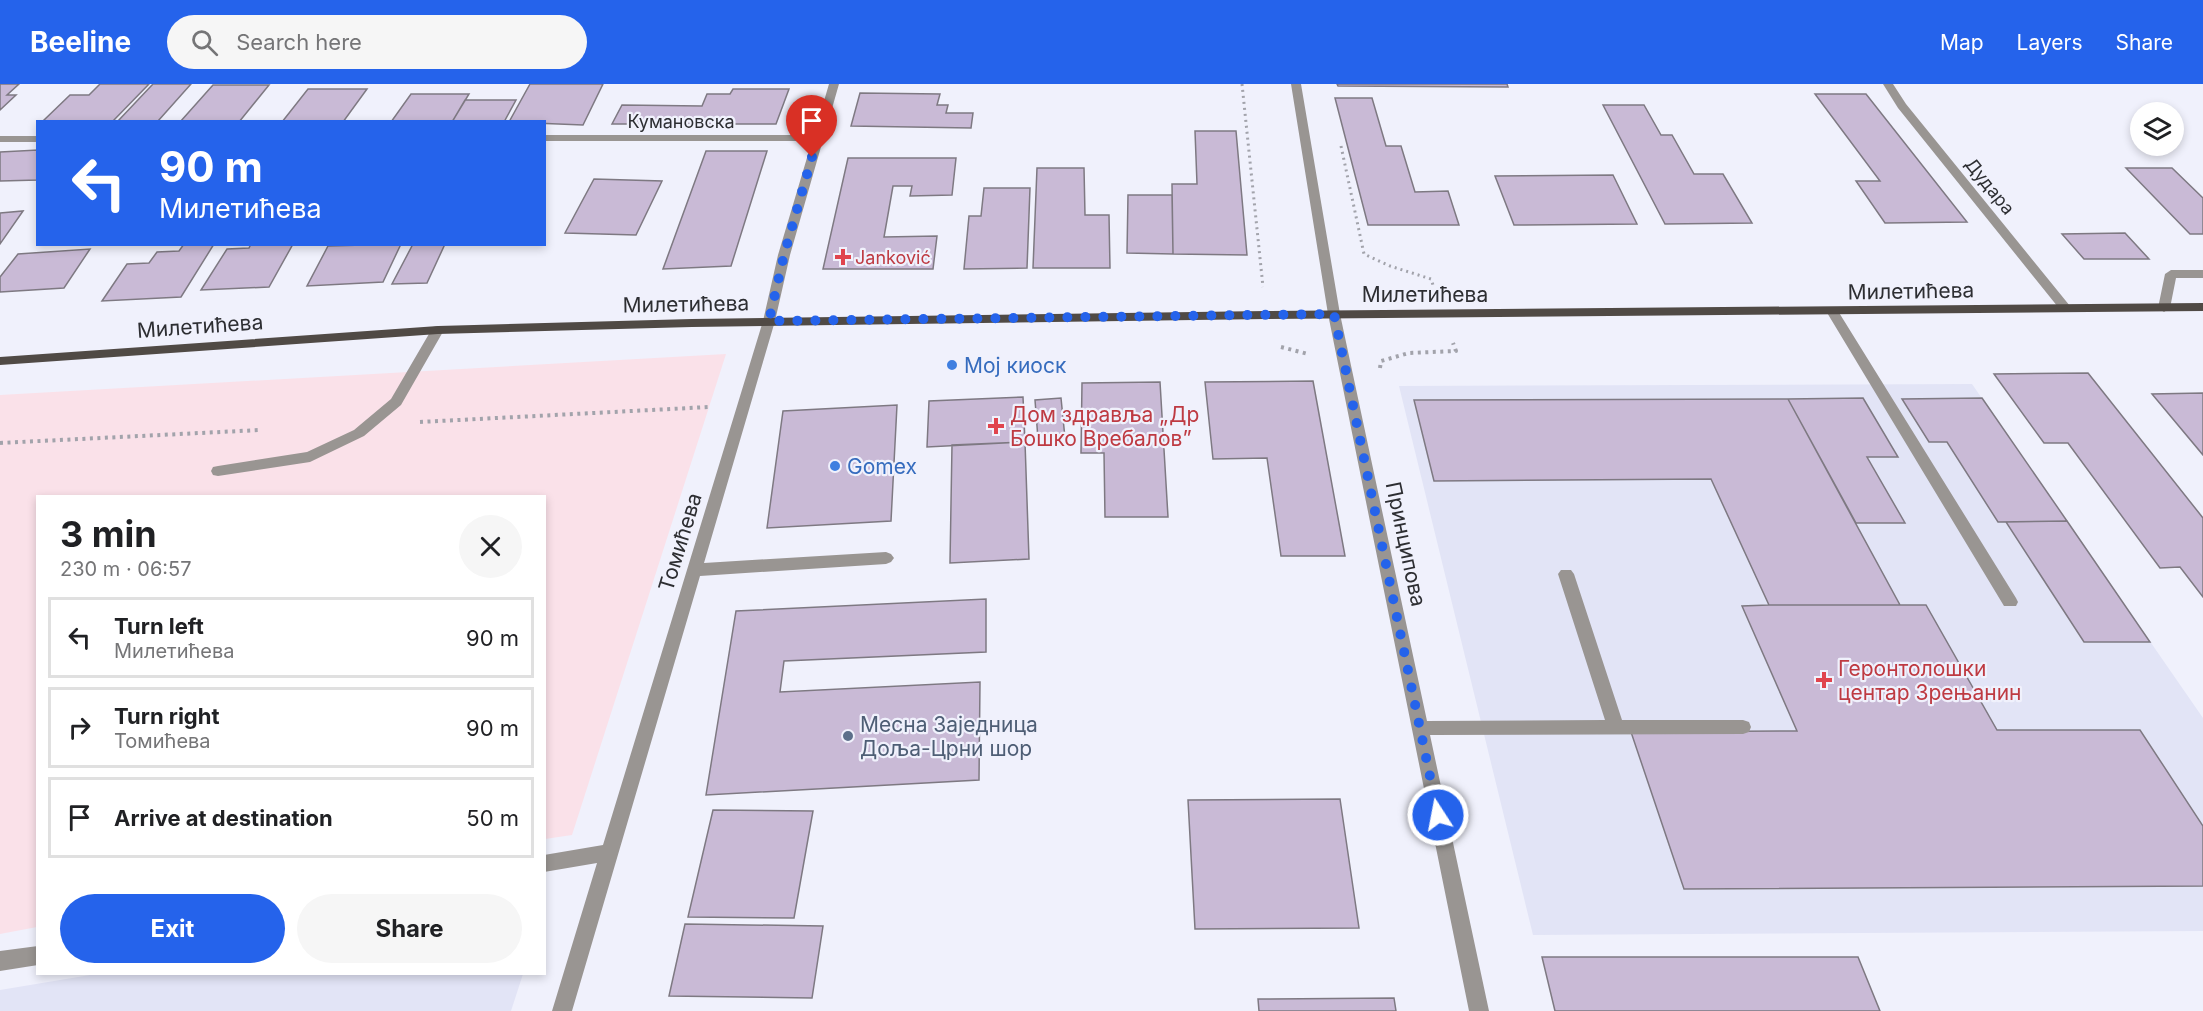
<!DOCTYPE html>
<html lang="en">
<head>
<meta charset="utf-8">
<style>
  body { margin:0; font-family:Inter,sans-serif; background:#f6f6f6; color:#202124; height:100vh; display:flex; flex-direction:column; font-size:22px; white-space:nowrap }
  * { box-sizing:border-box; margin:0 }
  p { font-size:20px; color:#757577 }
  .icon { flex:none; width:33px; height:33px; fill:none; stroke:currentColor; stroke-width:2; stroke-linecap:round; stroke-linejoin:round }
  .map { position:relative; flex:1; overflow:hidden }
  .sheet { position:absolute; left:36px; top:411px; width:510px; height:480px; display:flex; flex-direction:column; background:#fff; border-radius:0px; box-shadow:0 3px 9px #0003 }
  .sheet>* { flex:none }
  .hud { position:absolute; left:36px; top:36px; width:510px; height:126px; border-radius:0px; box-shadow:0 3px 9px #0003; background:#2563eb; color:#fff; overflow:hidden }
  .fabs { position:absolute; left:2130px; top:18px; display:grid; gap:12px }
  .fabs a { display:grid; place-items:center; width:54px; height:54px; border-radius:50%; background:#fff; box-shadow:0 3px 9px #0003; font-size:30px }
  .pin { position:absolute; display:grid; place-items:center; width:51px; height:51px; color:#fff; margin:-62px -26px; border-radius:50% 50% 50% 0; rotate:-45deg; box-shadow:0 0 6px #0007 }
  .pin .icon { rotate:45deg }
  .me { position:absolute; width:66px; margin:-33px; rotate:349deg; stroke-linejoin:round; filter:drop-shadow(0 0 4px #0008) }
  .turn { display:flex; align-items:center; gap:21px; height:126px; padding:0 24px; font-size:27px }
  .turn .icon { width:78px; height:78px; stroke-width:2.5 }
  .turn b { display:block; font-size:42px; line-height:51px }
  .round { display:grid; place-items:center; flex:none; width:63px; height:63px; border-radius:32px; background:#f6f6f6 }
  .summary { display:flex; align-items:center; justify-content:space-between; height:102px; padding:0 24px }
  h1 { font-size:36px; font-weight:700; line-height:45px }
  .button { display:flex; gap:12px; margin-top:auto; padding:12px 24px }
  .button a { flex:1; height:69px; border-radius:36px; background:#2563eb; color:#fff; font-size:24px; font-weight:700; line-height:69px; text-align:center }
  .button a+a { background:#f6f6f6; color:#202124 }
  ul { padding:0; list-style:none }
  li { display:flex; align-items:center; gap:18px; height:81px; margin:0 12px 9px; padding:0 12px; border:3px solid #e0e0e0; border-radius:0px }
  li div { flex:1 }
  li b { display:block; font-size:22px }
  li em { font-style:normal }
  header { display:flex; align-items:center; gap:36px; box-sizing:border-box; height:84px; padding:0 30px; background:#2563eb; color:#fff }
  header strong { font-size:28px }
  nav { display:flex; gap:33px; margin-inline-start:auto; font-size:21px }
  .search { width:420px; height:54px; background:#f6f6f6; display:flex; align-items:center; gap:15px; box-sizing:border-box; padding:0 21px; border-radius:33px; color:#757577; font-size:22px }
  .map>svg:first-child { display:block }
  .commercial { fill:#fae1e9 }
  .built { fill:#e2e4f6 }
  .building { fill:#c9bad6; stroke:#7e7982; stroke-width:1.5 }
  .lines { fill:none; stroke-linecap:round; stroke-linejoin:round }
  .path-far1 { stroke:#a2a3ab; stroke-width:3; stroke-dasharray:2 4; stroke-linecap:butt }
  .path { stroke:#a2a3ab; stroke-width:4; stroke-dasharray:3 4.5; stroke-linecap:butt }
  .minor { fill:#999592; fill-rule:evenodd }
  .major { fill:#504a45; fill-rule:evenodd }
  .route { stroke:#2563eb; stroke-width:10; stroke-dasharray:0 18 }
  .health-dot { fill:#e0444e; stroke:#f0f1fc; stroke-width:2 }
  .shop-dot { fill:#3f7fe0; stroke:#f0f1fc; stroke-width:2 }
  .service-dot { fill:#5c6f8a; stroke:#f0f1fc; stroke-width:2 }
  .labels { text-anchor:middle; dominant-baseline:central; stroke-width:4.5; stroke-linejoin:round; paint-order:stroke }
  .far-street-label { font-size:18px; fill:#2d2e32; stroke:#f0f1fc }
  .far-health-label { font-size:18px; fill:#be3a42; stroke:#f0f1fc; text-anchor:start }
  .street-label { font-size:21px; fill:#2d2e32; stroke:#f0f1fc }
  .shop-label { font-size:21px; fill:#366cbe; stroke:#f0f1fc; text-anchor:start }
  .health-label { font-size:21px; fill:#be3a42; stroke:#f0f1fc; text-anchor:start }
  .service-label { font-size:21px; fill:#4e5e75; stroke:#f0f1fc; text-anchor:start }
</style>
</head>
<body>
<header>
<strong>Beeline</strong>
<div class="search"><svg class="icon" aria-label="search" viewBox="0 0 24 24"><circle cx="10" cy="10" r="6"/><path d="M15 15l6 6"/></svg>Search here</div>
<nav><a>Map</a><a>Layers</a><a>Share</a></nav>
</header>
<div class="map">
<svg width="2203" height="927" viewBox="0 0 2203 927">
  <rect width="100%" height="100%" fill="#f0f1fc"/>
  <path class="commercial" d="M726,270L572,751L545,755L544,412H38L37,843L0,850V311Z"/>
  <path class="built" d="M1972,300L2203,634V847L1533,851L1399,302Z
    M96,890H523L511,927H0V906Z"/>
  <path class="building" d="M0,0H19L7,11H16L0,26Z
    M100,0H149L113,37H43L70,11H89Z
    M153,0H191L158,37H118Z
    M530,0H603L583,41L509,38Z
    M1337,0H1507L1508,3L1338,2Z
    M213,1H269L239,38H180Z
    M308,5H367L343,38H282Z
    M733,5H789L776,40H612L622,21L702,22L707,10H730Z
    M860,9L940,10L937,21H948L946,29H973L971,44L851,42Z
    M411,10H469L452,38H391Z
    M1815,10H1866L1967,138L1885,139L1856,97H1880Z
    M1335,14H1372L1386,62H1401L1415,108L1448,107L1459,141H1368Z
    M465,16H516L504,38H452Z
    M1603,21H1644L1661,51H1672L1694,90H1723L1752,139L1665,140Z
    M1195,47H1236L1247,171L1173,170L1172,100H1197Z
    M38,66V96L0,97V68Z
    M706,67H767L731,182L663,185Z
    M848,74H956L952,111L910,112L912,102H893L884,153L937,152L933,185H823Z
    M1037,84H1084L1085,131H1109L1110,184H1033Z
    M2126,84H2172L2203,114V150H2190Z
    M1613,91L1637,140L1514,141L1495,92Z
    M594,95L662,97L636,151L565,149Z
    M984,104H1030L1027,184L964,185L969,132H981Z
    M1128,111H1172L1173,170L1127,169Z
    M23,127L0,160V129Z
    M2125,149L2149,175H2084L2062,150Z
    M184,160H214L181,213L102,217L127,180L149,179L157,168L179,167Z
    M251,160H293L269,203L201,206L227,165L249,164Z
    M401,160L383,198L307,202L328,162Z
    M413,160H445L427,199L392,200Z
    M90,165L64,204L0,208V193L18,170Z
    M2088,289L2203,434V513L2180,483L2160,484L2068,359H2044L1994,290Z
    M1313,297L1345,472H1281L1267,374L1213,375L1205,298Z
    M1160,298L1168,433H1105L1104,369H1081L1082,299Z
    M2203,309V371L2152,310Z
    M1023,313L1025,358L927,363L929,317Z
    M1061,314L1065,354L1038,355L1035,316Z
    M1863,314L1898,373H1867L1905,439H1856L1788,315Z
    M1982,314L2067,437L1998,438L1947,358H1929L1902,315Z
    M1788,315L1900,521H1769L1711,395L1434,397L1414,316Z
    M897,321L891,437L767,444L783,327Z
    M1025,358L1029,475L950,479L952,361Z
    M2067,437L2150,558H2084L2006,438Z
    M986,515V568L784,577L780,608L980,598L979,696L706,711L736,527Z
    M1769,521H1926L1997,646H2140L2203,742V802L1684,805L1631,648L1797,647L1742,522Z
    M1340,715L1359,844L1195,845L1188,716Z
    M713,726L813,727L794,834L688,833Z
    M685,840L823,842L812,914L669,912Z
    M1542,873H1858L1880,927H1555Z
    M1394,914L1396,927H1259L1258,915Z"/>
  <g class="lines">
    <path class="path-far1" d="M1242,0L1263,203
      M1341,62L1364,170L1390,182L1431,195L1433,201"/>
    <path class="path" d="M1281,263L1308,270
      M1380,284L1381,277L1409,269L1456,267L1453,259
      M420,338L709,323
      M0,359L260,346"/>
    <path class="minor" d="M829,0H839L790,171L775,237L704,479L886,468L891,470L894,474L891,478L886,480L700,492L572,927H552L597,779L544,788V771L603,761L763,237L778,171L812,57H544V51H814Z
      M1291,0H1301L1340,230L1427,637L1605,636L1558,490L1561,486H1571L1574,490L1622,636H1743L1749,638L1751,643L1749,648L1743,650L1430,651L1489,927H1469L1328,230Z
      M1883,0H1893L1906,20L2070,222V228H2062L1898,24Z
      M0,52H38V58H0Z
      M2171,186H2203V194H2176L2170,224L2164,228L2158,224L2165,190Z
      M1832,223L1838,227L2016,514L2018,518L2016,522H2004L1826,227Z
      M438,242L444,246L401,321L364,352L310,378L218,392L213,391L211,387L213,383L218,382L307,368L354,346L391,315L433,243Z
      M38,862V881L0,887V867Z"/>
    <path class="major" d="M2203,219V227L1266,235L692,243L438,250L0,281V273L438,242L692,235L1266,227Z"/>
  </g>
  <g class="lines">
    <path class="route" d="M812,73L784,171L769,237L1334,230L1438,731"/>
  </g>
  <g class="health-dot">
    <path d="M840 164h6v6h6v6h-6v6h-6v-6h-6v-6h6z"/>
    <path d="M993 333h6v6h6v6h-6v6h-6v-6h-6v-6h6z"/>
    <path d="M1821 587h6v6h6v6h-6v6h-6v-6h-6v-6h6z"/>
  </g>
  <g class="shop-dot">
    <circle cx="952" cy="281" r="6"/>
    <circle cx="835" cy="382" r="6"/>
  </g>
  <circle class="service-dot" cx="848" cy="652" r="6"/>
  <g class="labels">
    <g class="far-street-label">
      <text x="681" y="37">Кумановска</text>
      <text transform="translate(1990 102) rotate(51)">Дудара</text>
    </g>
    <g class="far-health-label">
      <text x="855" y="173">Janković</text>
    </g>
    <g class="street-label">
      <text transform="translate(1911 207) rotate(-1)">Милетићева</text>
      <text x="1425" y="210">Милетићева</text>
      <text transform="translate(686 220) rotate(-1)">Милетићева</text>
      <text transform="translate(200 242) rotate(-4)">Милетићева</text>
      <text transform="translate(680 458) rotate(-73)">Томићева</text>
      <text transform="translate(1406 460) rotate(78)">Принципова</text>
    </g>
    <g class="shop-label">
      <text x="964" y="281">Мој киоск</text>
      <text x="847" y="382">Gomex</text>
    </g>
    <g class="health-label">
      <text x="1010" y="330">Дом здравља „Др<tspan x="1010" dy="24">Бошко Вребалов”</tspan></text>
      <text x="1838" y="584">Геронтолошки<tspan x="1838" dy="24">центар Зрењанин</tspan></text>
    </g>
    <g class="service-label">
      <text x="860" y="640">Месна Заједница<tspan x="860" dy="24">Доља-Црни шор</tspan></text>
    </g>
  </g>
</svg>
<div class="fabs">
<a><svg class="icon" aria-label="layers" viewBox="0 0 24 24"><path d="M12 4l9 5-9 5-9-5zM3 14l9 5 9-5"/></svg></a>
</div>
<div class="pin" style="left:812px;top:73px;background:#d93025"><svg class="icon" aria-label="arrive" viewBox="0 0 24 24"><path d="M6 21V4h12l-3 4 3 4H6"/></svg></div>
<svg class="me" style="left:1438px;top:731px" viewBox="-20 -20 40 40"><circle r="17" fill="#2563eb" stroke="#fff" stroke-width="3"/><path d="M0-11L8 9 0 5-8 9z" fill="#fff"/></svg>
<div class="hud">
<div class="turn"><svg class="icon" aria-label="left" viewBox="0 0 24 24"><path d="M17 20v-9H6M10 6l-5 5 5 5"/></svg><div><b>90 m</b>Милетићева</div></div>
</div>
<section class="sheet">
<div class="summary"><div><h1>3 min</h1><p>230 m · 06:57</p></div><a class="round"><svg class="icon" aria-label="close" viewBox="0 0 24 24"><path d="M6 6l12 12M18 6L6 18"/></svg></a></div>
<ul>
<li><svg class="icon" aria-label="left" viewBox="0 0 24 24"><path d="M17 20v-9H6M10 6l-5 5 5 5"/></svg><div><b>Turn left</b><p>Милетићева</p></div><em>90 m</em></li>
<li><svg class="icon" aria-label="right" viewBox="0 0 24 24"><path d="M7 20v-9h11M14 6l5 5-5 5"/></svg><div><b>Turn right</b><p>Томићева</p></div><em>90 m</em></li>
<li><svg class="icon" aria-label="arrive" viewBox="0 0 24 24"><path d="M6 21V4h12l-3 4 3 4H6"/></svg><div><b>Arrive at destination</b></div><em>50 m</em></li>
</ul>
<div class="button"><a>Exit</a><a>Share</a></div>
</section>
</div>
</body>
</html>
